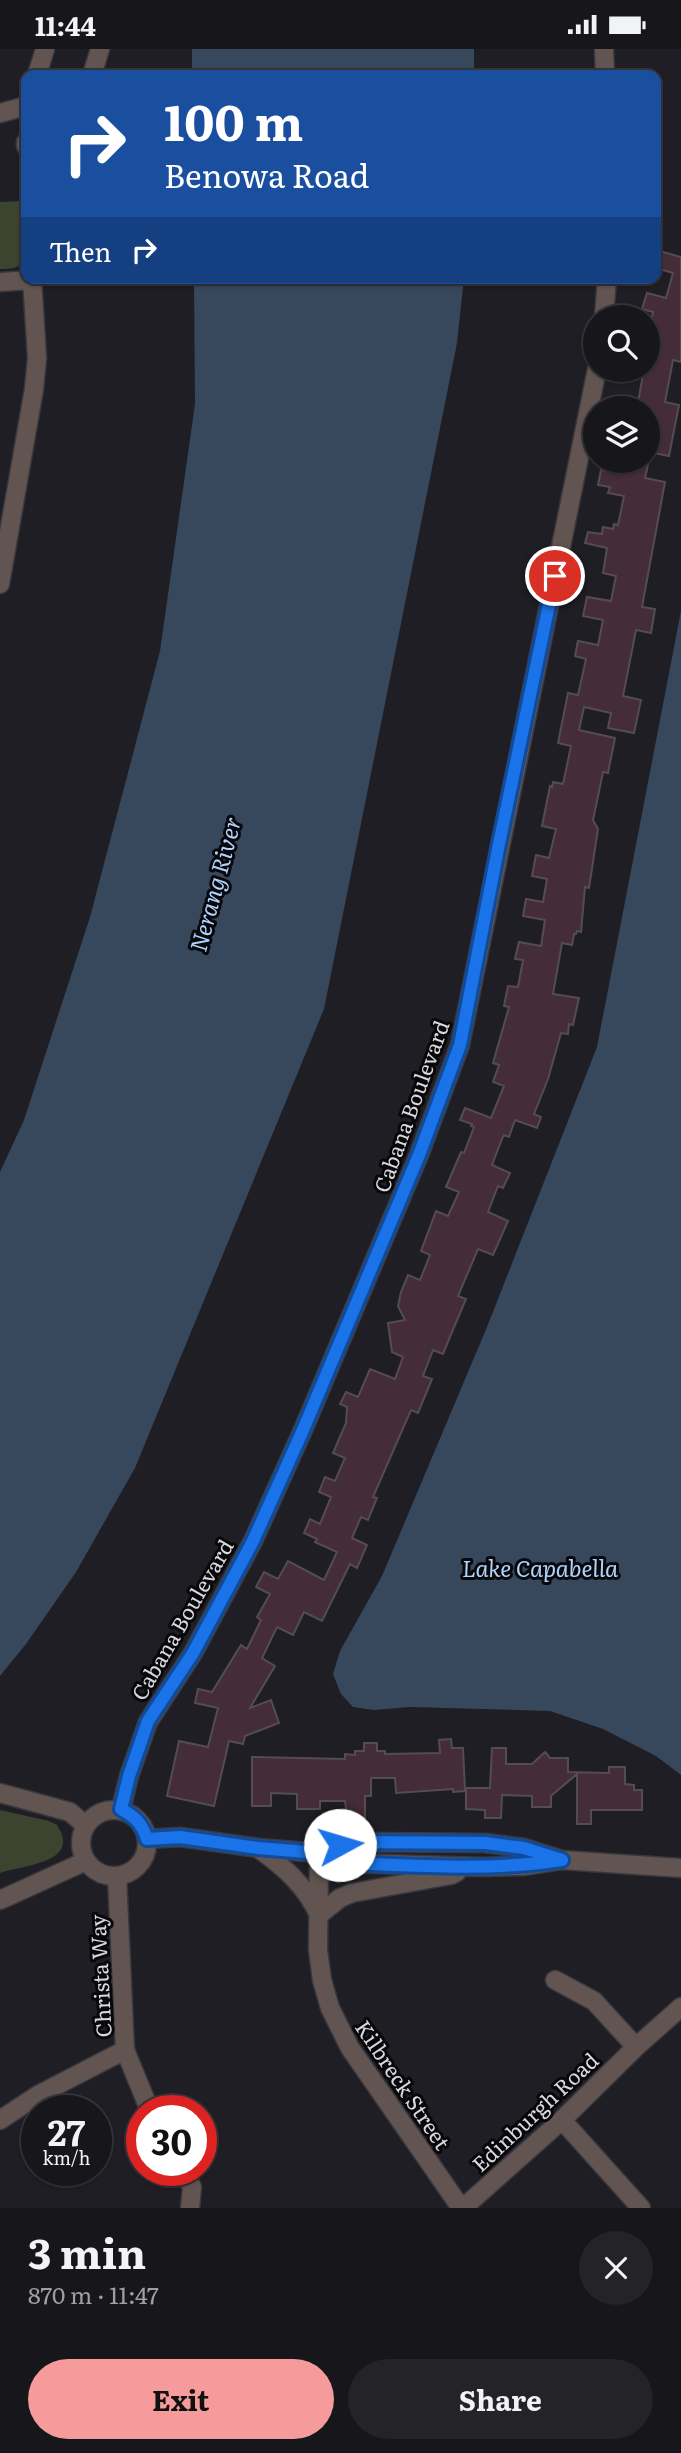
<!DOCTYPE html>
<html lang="en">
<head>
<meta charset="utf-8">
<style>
  body { margin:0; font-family:Literata,serif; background:#232328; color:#f1f3f6; height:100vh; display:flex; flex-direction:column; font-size:26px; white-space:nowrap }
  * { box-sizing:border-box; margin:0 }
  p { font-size:23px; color:#9e9fa3 }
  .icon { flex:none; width:38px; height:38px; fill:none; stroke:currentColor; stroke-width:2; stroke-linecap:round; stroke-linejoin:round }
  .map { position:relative; height:2159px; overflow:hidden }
  .panel { display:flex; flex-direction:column; background:#16161b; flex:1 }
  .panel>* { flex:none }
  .top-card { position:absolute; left:21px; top:21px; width:640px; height:214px; border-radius:14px; box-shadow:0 2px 5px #0004,0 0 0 2px #35353a; background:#1a4fa0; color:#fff; overflow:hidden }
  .tools { position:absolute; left:583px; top:256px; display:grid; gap:14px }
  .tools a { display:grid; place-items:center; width:77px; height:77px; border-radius:50%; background:#16161b; box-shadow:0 2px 5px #0004,0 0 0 2px #35353a; font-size:35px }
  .speed { position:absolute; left:21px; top:2046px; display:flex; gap:14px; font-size:35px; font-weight:700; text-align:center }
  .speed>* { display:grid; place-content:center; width:91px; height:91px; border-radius:50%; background:#16161b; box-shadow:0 2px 5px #0004,0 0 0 2px #35353a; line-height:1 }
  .speed small { font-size:18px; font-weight:400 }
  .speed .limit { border:10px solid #d22; background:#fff; color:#111 }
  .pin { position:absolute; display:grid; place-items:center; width:60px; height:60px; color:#fff; margin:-30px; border:4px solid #fff; border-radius:50%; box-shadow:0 2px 7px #0007 }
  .me { position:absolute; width:77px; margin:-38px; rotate:84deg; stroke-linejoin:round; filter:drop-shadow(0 0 5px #0008) }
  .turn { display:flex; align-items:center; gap:24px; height:147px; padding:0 28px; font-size:32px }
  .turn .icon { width:91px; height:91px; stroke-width:2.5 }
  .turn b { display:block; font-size:49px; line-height:60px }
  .then { display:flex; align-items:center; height:66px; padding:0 28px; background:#0003; gap:14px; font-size:26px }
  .round { display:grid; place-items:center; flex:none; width:74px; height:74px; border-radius:37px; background:#232328 }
  .overview { display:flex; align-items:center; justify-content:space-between; height:119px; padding:0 28px }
  h1 { font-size:42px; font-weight:700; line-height:52px }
  .button { display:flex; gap:14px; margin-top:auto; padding:14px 28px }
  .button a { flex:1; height:80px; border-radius:42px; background:#f59b9b; color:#111; font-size:28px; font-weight:700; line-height:80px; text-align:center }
  .button a+a { background:#232328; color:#f1f3f6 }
  .status { display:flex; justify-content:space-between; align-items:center; height:49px; padding:0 35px; background:#16161b; direction:ltr }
  .status svg { height:19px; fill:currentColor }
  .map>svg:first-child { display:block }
  .green { fill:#3c4430 }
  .water { fill:#37485d }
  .building { fill:#452c39; stroke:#544d50; stroke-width:2 }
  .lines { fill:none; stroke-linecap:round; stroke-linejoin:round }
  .minor-casing { stroke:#38383e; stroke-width:21 }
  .minor { stroke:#625551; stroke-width:18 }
  .route-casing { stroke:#114b97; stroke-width:18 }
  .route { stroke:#1a73e8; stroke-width:12 }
  .labels { text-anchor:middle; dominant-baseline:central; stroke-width:6; stroke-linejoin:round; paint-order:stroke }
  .street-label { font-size:21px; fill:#d9d9dd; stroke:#08080b }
  .water-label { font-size:23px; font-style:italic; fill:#afd3fe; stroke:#08080b }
</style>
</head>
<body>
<div class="status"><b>11:44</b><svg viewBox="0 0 49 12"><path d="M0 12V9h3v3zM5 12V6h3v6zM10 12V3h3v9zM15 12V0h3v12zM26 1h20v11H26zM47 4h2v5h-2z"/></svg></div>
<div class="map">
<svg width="681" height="2159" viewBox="0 0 681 2159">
  <rect width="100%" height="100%" fill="#1e1e24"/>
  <path class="green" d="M20,152C21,165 28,204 21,214C16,221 8,220 0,220V153Z
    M0,1761L49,1772L57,1776C82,1814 24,1816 0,1824Z"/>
  <path class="water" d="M192,0H474V26H192Z
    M194,229H464L457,294L324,960L135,1419L76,1523L26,1595L0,1627V1123L24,1071L90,868L160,602L195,355Z
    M681,562V1726L656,1707L603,1680L550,1662L410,1658L374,1661L353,1658L341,1645L333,1625L340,1602L382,1527L487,1278L597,998Z"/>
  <path class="building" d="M656,201L681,208V313L673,311L665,353L679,356L669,407L648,403V359H637L644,320H648V285L653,263L642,260L647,244L666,249L673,224L656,219Z
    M625,411H649L645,429L665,433L642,558L655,560L651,584L636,581L623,647L641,651L634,684L608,679L611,664L584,658L579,681L615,689L608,724L603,723L593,771L598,780L589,839L585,838L581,883L577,882L576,885H574L572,896L562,894L553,945L579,949L573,976L569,975L568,985L561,984L548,1030L534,1065L541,1068L537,1079L515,1071L509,1088L504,1086L502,1090L492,1116L510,1124L503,1139L498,1137L488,1163L508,1172L493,1206L478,1200L458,1247L466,1250L452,1283L443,1305L433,1301L423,1327L432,1330L418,1364L411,1361L373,1448L377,1449L368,1471L361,1468L352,1489L367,1496L357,1519L350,1515L322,1572L304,1563L293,1586L277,1578L262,1609L275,1617L250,1659L271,1651L279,1674L245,1687L243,1695L229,1692L214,1757L167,1747L179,1692L208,1698L218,1659L195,1654L198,1640L212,1643L241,1596L247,1600L261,1571L257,1568L270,1545L256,1538L264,1523L278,1530L288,1512L324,1531L337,1503L315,1493L317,1490L304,1484L310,1470L320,1475L331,1448L319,1443L325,1428L335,1432L345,1409L333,1404L346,1374L347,1358L340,1355L346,1343L358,1348L370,1320L395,1330L403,1308L392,1303L388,1274L405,1271L398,1257L401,1243L408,1226L420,1231L430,1206L421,1202L436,1162L448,1167L459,1143L446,1138L461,1103L464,1104L474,1078L471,1077L472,1075L460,1071L465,1059L491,1069L504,1037L493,1033L499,1016L493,1014L509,958L504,957L508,937L518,938L523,911L515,910L519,893L541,897L545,871L523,867L526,850L543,853L547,830L532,827L536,806L549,809L556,780L542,777L550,737L552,738L553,733L563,735L571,697L558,694L568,644L578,646L586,610L575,607L578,592L598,596L603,571L583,567L587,548L611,552L616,527L603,524L607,499L585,494L588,483L602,485L603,478L613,480L614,475L618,476L624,447L608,444L610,438L598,436L601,421L622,425Z
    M451,1690L452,1699H463L465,1742L453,1743V1740L396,1744L395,1729H371V1747H365V1769H347L345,1752H320V1760H297V1745L271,1744V1757H252V1708L345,1710V1705L355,1706V1702H364V1694H377V1702H385V1705L440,1704L439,1691Z
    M492,1699H506V1715H532L545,1703L550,1709H568V1723L609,1724V1718H625V1735L634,1736V1741H642V1761H591V1775H577V1725L551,1747V1758H532V1747L502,1746L501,1769H485V1761L466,1760V1739H490Z"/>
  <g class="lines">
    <g class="minor-casing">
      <path id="minor" d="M604,0L605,26
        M37,26L45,0
        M92,26L100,0
        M0,64L26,57
        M26,93V97
        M0,233L32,231
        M604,268L607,229
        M0,535L34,340L37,309L32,229
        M0,1744L70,1763L85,1776
        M121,1760L129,1727L148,1673L193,1604L253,1492L303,1381L419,1106L460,996L597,320
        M81 1794a33 33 0 1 1 66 0a33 33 0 1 1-66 0Z
        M147,1790L180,1788L258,1799L319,1804L354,1793L485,1794L524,1799L562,1811
        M259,1800C285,1819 305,1836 319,1866L340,1849L352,1844L451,1826L457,1823
        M319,1804L318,1901L322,1931L330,1959L350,1999L461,2159
        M319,1804L337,1812L350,1814L481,1818L524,1817L562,1811L681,1819
        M117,1827L125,2001L150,2062
        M0,1851L86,1812
        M555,1931L594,1952L636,1998
        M0,2071L38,2046L125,2001
        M562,2071L641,2159
        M183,2121L192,2138L190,2159
        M463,2159L562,2071L636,1998L681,1958"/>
    </g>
    <use href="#minor" class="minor"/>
  </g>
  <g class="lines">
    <g class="route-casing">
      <path id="route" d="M340,1796L354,1793L485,1794L524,1799L562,1811C492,1822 421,1817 350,1814L337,1812L319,1804L258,1799L180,1788L147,1790C142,1774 135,1768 121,1760L129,1727L148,1672L193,1604L253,1492L303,1381L419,1106L460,996L499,795L555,527"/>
    </g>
    <use href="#route" class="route"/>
  </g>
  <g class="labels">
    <g class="street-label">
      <text transform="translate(410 1057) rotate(-70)">Cabana Boulevard</text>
      <text transform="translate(181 1570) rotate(-60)">Cabana Boulevard</text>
      <text transform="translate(99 1927) rotate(-93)">Christa Way</text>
      <text transform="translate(404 2035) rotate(56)">Kilbreck Street</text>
      <text transform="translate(534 2062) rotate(-43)">Edinburgh Road</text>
    </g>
    <g class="water-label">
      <text transform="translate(214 835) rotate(-75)">Nerang River</text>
      <text x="540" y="1518">Lake Capabella</text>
    </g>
  </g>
</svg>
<div class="tools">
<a><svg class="icon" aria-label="search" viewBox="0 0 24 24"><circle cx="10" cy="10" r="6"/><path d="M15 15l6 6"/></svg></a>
<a><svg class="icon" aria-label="layers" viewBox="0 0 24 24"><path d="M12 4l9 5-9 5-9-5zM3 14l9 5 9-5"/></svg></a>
</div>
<div class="speed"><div>27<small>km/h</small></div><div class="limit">30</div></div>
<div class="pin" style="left:555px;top:527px;background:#d93025"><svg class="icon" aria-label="arrive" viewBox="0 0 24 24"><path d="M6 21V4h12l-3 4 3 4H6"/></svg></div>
<svg class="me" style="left:340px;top:1796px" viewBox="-20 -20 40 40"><circle r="19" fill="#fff"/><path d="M0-13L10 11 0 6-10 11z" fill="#1a73e8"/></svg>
<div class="top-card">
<div class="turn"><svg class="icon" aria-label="right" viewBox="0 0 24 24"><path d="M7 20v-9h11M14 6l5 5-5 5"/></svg><div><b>100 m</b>Benowa Road</div></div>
<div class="then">Then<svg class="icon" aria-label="right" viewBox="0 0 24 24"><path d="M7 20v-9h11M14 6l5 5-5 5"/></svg></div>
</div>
</div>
<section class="panel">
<div class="overview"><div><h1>3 min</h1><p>870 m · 11:47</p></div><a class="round"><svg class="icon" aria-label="close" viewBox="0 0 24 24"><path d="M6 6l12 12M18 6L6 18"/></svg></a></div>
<div class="button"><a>Exit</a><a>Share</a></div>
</section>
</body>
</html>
